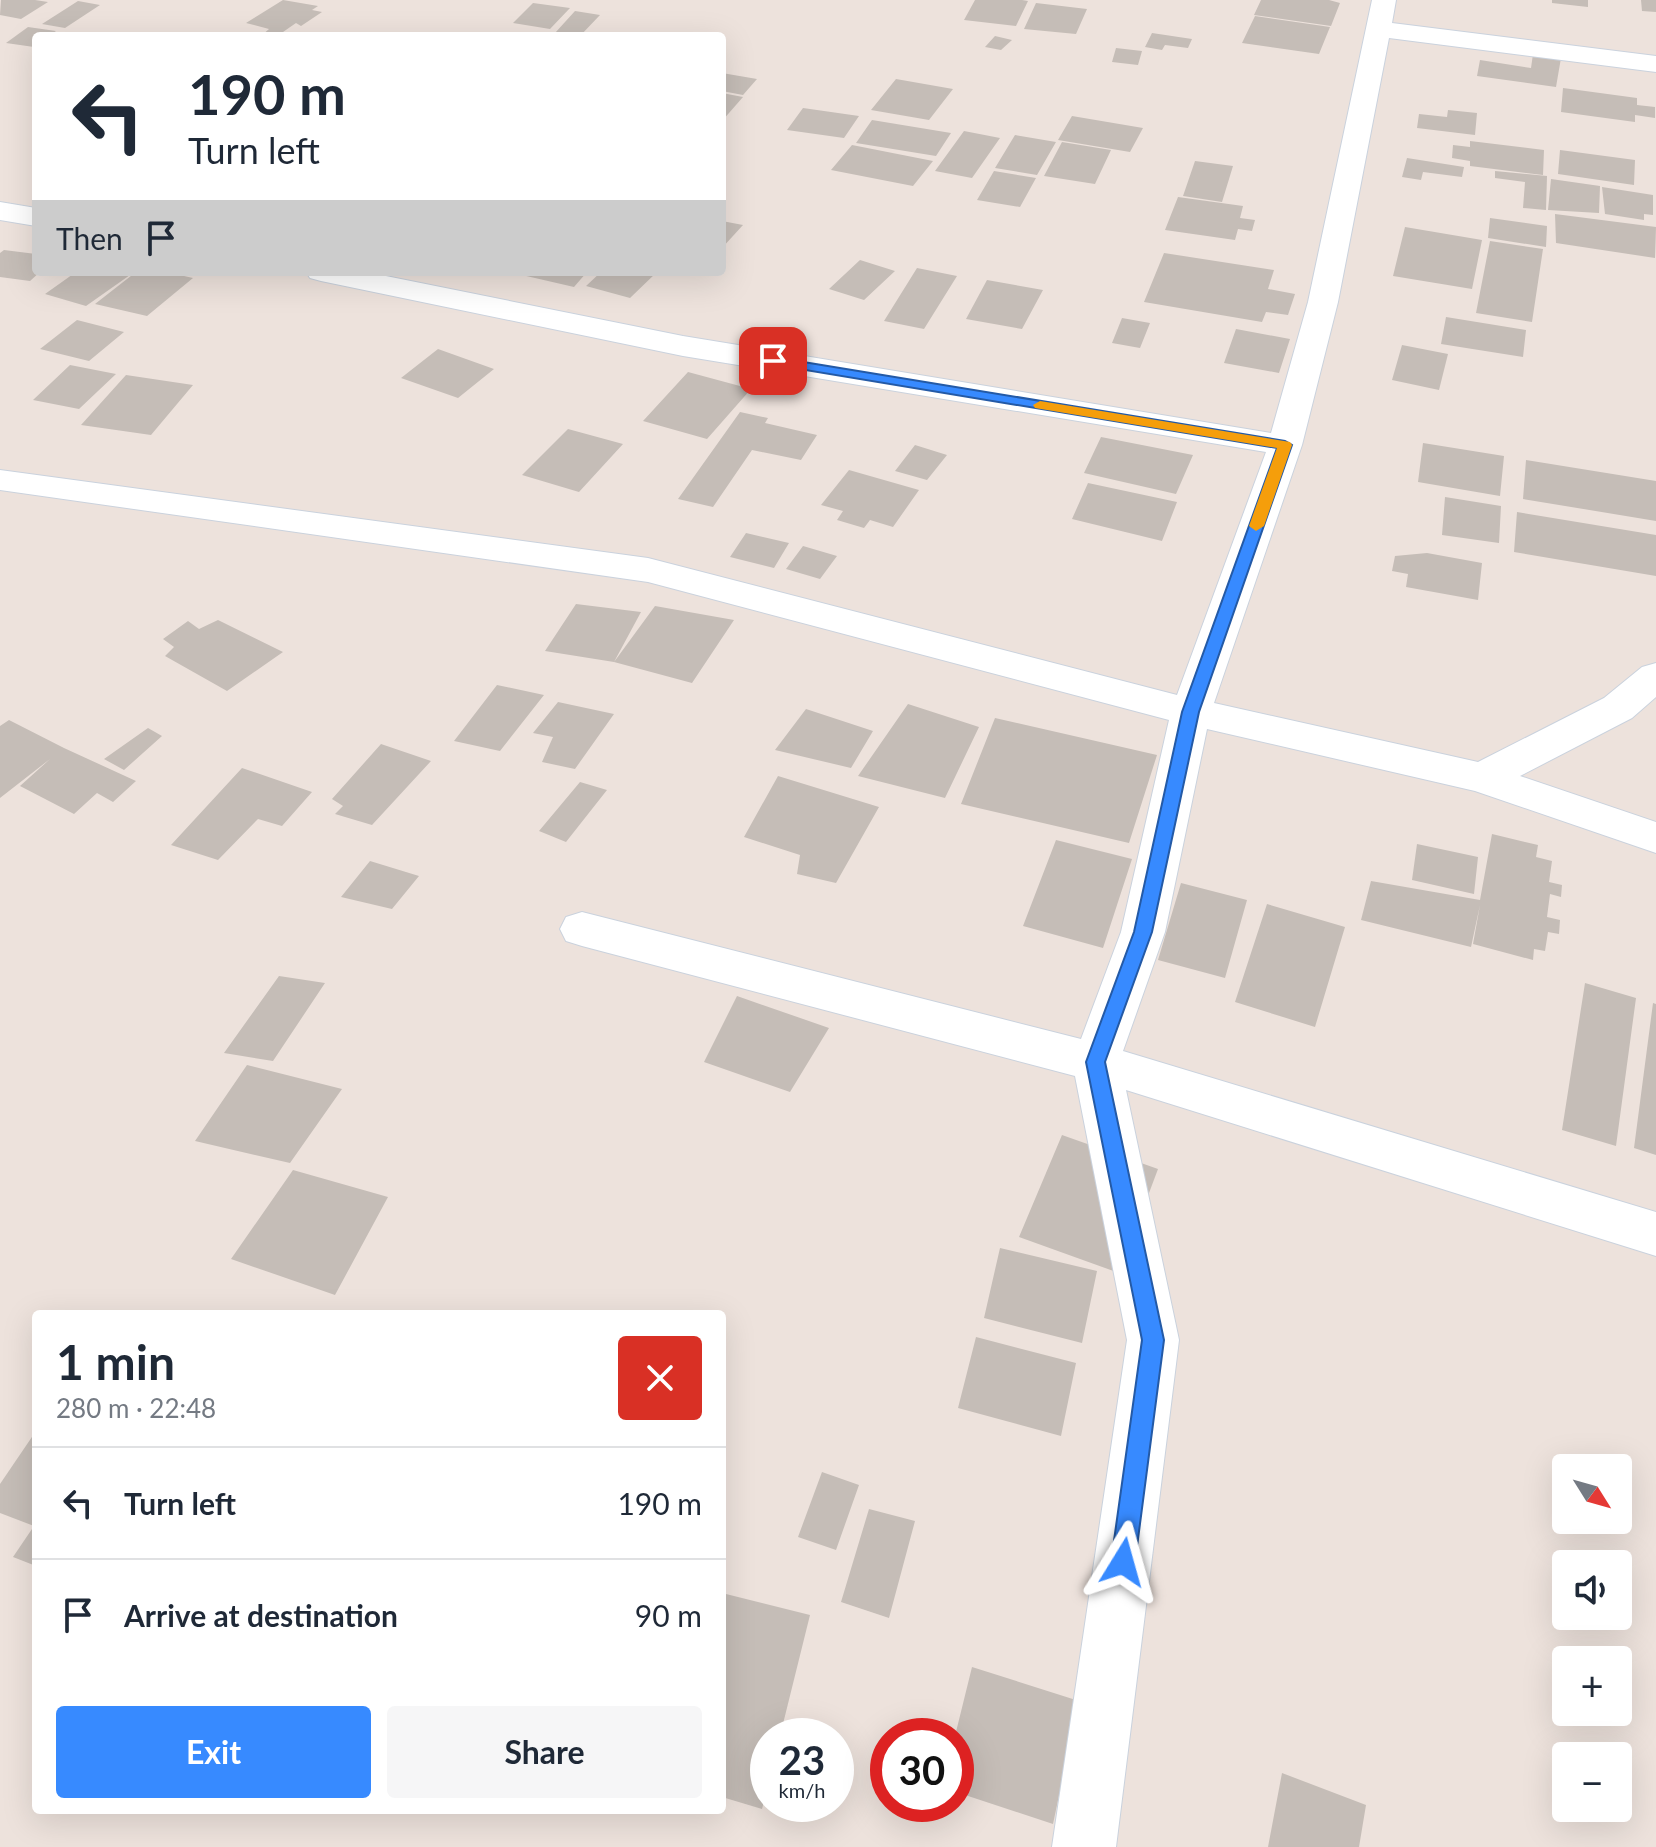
<!DOCTYPE html>
<html lang="en">
<head>
<meta charset="utf-8">
<style>
  body { margin:0; font-family:Lato,sans-serif; background:#f6f6f7; color:#1f2937; height:100vh; display:flex; flex-direction:column; font-size:30px; white-space:nowrap }
  * { box-sizing:border-box; margin:0 }
  p { font-size:26px; color:#747a83 }
  .icon { flex:none; width:44px; height:44px; fill:none; stroke:currentColor; stroke-width:2; stroke-linecap:round; stroke-linejoin:round }
  .map { position:relative; flex:1; overflow:hidden }
  .details { position:absolute; left:32px; top:1310px; width:694px; height:504px; display:flex; flex-direction:column; background:#fff; border-radius:8px; box-shadow:0 8px 32px #0002 }
  .details>* { flex:none }
  .guide { position:absolute; left:32px; top:32px; width:694px; height:244px; border-radius:8px; box-shadow:0 8px 32px #0002; background:#fff; color:#1f2937; overflow:hidden }
  .needle { width:52px; rotate:127deg }
  .tools { position:absolute; left:1552px; top:1454px; display:grid; gap:16px }
  .tools a { display:grid; place-items:center; width:80px; height:80px; border-radius:8px; background:#fff; box-shadow:0 8px 32px #0002; font-size:40px }
  .speed { position:absolute; left:750px; top:1718px; display:flex; gap:16px; font-size:40px; font-weight:700; text-align:center }
  .speed>* { display:grid; place-content:center; width:104px; height:104px; border-radius:50%; background:#fff; box-shadow:0 8px 32px #0002; line-height:1 }
  .speed small { font-size:20px; font-weight:400 }
  .speed .limit { border:12px solid #d22; background:#fff; color:#111 }
  .pin { position:absolute; display:grid; place-items:center; width:68px; height:68px; color:#fff; margin:-34px; border-radius:16px; box-shadow:0 4px 12px #0006 }
  .me { position:absolute; width:88px; margin:-44px; rotate:8deg; stroke-linejoin:round; filter:drop-shadow(0 0 6px #0008) }
  .turn { display:flex; align-items:center; gap:28px; height:168px; padding:0 24px; font-size:36px }
  .turn .icon { width:104px; height:104px; stroke-width:2.5 }
  .turn b { display:block; font-size:56px; line-height:68px }
  .then { display:flex; align-items:center; height:76px; padding:0 24px; background:#0003; gap:16px; font-size:30px }
  .round { display:grid; place-items:center; flex:none; width:84px; height:84px; border-radius:8px; background:#f6f6f7 }
  .summary { display:flex; align-items:center; justify-content:space-between; height:136px; padding:0 24px }
  h1 { font-size:48px; font-weight:700; line-height:60px }
  .primary-button { display:flex; gap:16px; margin-top:auto; padding:16px 24px }
  .primary-button a { flex:1; height:92px; border-radius:8px; background:#378aff; color:#fff; font-size:32px; font-weight:700; line-height:92px; text-align:center }
  .primary-button a+a { background:#f6f6f7; color:#1f2937 }
  ul { padding:0; list-style:none }
  li { display:flex; align-items:center; gap:24px; height:112px; padding:0 24px; border-top:2px solid #e0e1e3 }
  li div { flex:1 }
  li b { display:block; font-size:30px }
  li em { font-style:normal }
  .map>svg:first-child { display:block }
  .building { fill:#c5bdb7 }
  .lines { fill:none; stroke-linecap:round; stroke-linejoin:round }
  .minor-casing { stroke:#cad2dd; stroke-width:2 }
  .minor { fill:#fff; fill-rule:evenodd }
  .route { fill:#378aff; stroke:#245aa6; stroke-width:2 }
  .slow { fill:#f59e0b }
</style>
</head>
<body>
<div class="map">
<svg width="1656" height="1847" viewBox="0 0 1656 1847">
  <rect width="100%" height="100%" fill="#ede2dc"/>
  <path class="building" d="M1,0H35L48,2L21,19L0,15Z
    M283,0L318,6L312,10L322,12L301,26L296,23L283,32L302,36H261L269,29L246,23Z
    M975,0H1022L1028,1L1016,26L964,20Z
    M1261,0H1329L1340,3L1331,26L1254,15Z
    M1552,0H1588V7L1552,3Z
    M1641,0H1656V12L1642,11Z
    M78,1L100,5L65,28L42,24Z
    M533,3L570,8L550,29L513,23Z
    M1036,3L1087,9L1076,34L1024,29Z
    M575,11L600,15L580,36L555,33Z
    M1255,16L1330,27L1319,54L1242,43Z
    M28,27L56,31L49,36H36L34,47L6,43Z
    M1152,33L1192,39L1188,48L1165,45L1162,50L1145,47Z
    M995,36L1012,40L1001,50L985,47Z
    M1116,48L1142,51L1138,65L1112,62Z
    M1533,54L1561,58L1556,87L1477,76L1480,60L1531,68Z
    M722,73L757,79L743,95L722,91Z
    M896,79L953,89L929,120L871,110Z
    M1563,88L1637,98V105L1655,107V118L1635,115V122L1561,112Z
    M722,93L743,97L722,121Z
    M803,108L859,116L844,138L787,130Z
    M1448,110L1477,113L1475,135L1417,128L1419,114L1447,117Z
    M1072,116L1143,128L1130,152L1058,140Z
    M872,120L951,133L936,156L856,143Z
    M964,131L1000,138L972,178L935,171Z
    M1015,135L1056,142L1037,175L995,168Z
    M1470,141L1544,150L1543,175L1470,166V161L1452,158L1453,145L1470,147Z
    M1062,142L1111,150L1095,184L1044,176Z
    M852,145L933,161L913,186L831,170Z
    M1560,150L1635,160L1634,185L1558,174Z
    M1407,158L1464,167L1462,177L1423,172L1421,180L1402,177Z
    M1195,161L1233,166L1222,202L1183,196Z
    M994,171L1036,178L1020,207L977,200Z
    M1495,171L1547,176L1546,210L1523,208L1525,182L1495,178Z
    M1551,179L1600,186L1599,213L1548,210Z
    M1602,187L1653,195V215L1644,214V220L1605,214Z
    M1178,197L1243,206L1240,218L1255,220L1252,231L1238,229L1235,240L1165,230Z
    M1555,214L1656,227L1655,258L1556,243Z
    M1490,218L1547,226L1546,247L1488,238Z
    M722,221L743,225L722,248Z
    M1405,227L1482,240L1472,289L1393,276Z
    M1490,241L1543,249L1532,322L1476,313Z
    M4,250L36,254V272H40L30,281L0,277V253Z
    M1164,253L1274,270L1268,289L1295,294L1288,315L1266,312L1262,322L1144,302Z
    M860,260L895,271L864,300L829,289Z
    M917,268L957,276L924,329L884,321Z
    M76,272H121L130,275L86,306L45,294Z
    M136,272H166L193,278L147,316L95,304Z
    M509,272H587L574,287Z
    M601,272H657L630,298L586,286Z
    M987,280L1043,290L1022,329L966,319Z
    M1446,317L1526,330L1523,357L1441,344Z
    M1122,318L1150,323L1140,348L1112,343Z
    M77,320L124,332L89,361L40,349Z
    M1236,329L1290,339L1279,373L1224,363Z
    M1402,345L1448,354L1439,390L1392,380Z
    M438,349L494,369L458,398L401,378Z
    M70,365L116,374L79,409L33,400Z
    M688,372L751,389L707,439L643,421Z
    M126,375L193,385L151,435L81,425Z
    M740,412L768,418L765,423L817,435L801,460L752,450L713,507L678,499Z
    M568,429L623,444L579,492L522,475Z
    M1101,437L1193,455L1176,494L1084,473Z
    M1423,443L1504,456L1500,496L1418,482Z
    M915,445L947,455L927,480L895,471Z
    M1526,460L1656,481V521L1523,499Z
    M849,470L919,490L893,527L870,520L864,528L837,520L843,511L821,505Z
    M1088,483L1177,502L1162,541L1072,519Z
    M1445,497L1501,506L1499,543L1442,535Z
    M1517,512L1656,535V576L1514,552Z
    M746,533L789,543L774,568L730,557Z
    M803,546L837,556L820,579L786,569Z
    M1427,553L1482,563L1478,600L1406,587L1408,574L1392,571L1395,556Z
    M576,604L641,612L614,662L655,606L734,620L692,683L614,662L545,651Z
    M218,620L283,652L227,691L165,656L174,647L163,639L188,621L199,629Z
    M497,685L544,695L500,751L454,741Z
    M558,702L614,714L575,769L542,762L553,737L533,733Z
    M908,704L979,727L945,798L858,776Z
    M806,709L873,731L851,768L775,750Z
    M995,718L1157,755L1129,843L961,804Z
    M9,720L64,748L136,781L113,802L97,793L74,814L20,786L50,759L0,798V726Z
    M148,728L162,736L124,770L104,759Z
    M381,744L431,761L372,825L335,814L343,806L332,799Z
    M242,768L312,792L282,826L258,819L218,860L171,845Z
    M778,776L879,807L836,883L797,874L800,855L744,837Z
    M580,782L607,790L566,842L539,831Z
    M1492,834L1538,845L1536,857L1552,861L1549,882L1562,885L1561,897L1550,894L1547,917L1560,920L1559,934L1548,932L1545,951L1534,949L1533,960L1473,944L1480,905L1471,947L1361,920L1371,881L1480,900Z
    M1056,840L1132,859L1103,948L1023,926Z
    M1417,844L1478,857L1474,894L1412,880Z
    M370,861L419,876L392,909L341,897Z
    M1181,883L1247,900L1225,978L1158,960Z
    M1267,904L1345,927L1315,1027L1235,1002Z
    M279,976L325,983L273,1061L224,1053Z
    M1585,983L1636,998L1616,1146L1562,1130Z
    M737,996L829,1028L790,1092L704,1062Z
    M1653,1003L1656,1004V1155L1634,1148Z
    M247,1065L342,1089L290,1163L195,1141Z
    M1062,1135L1158,1169L1119,1273L1019,1237Z
    M293,1170L388,1197L335,1295L231,1259Z
    M1000,1248L1097,1271L1082,1343L984,1318Z
    M976,1337L1076,1363L1061,1436L958,1408Z
    M36,1431V1566L13,1557L34,1526L0,1513V1484Z
    M822,1472L859,1485L836,1550L798,1537Z
    M869,1509L915,1521L889,1618L841,1602Z
    M722,1593L810,1615L780,1736H768V1786L762,1809L722,1797Z
    M972,1667L1079,1701L1053,1824L956,1792L955,1736Z
    M1282,1773L1366,1805L1359,1847H1268Z"/>
  <g class="lines">
    <g class="minor-casing">
      <path id="minor" d="M1372,0H1396L1392,23L1656,56V72L1389,38L1338,302L1302,445L1214,703L1478,762L1604,698L1642,667L1656,663V697L1632,718L1520,776L1656,822V853L1475,791L1207,729L1165,932L1123,1051L1656,1212V1256L1126,1090L1179,1340L1116,1847H1052L1127,1340L1075,1076L582,946L566,941L560,929L566,917L582,912L1081,1039L1121,932L1169,720L648,582L0,490V470L648,558L1177,695L1266,452L683,356L321,281L310,278L306,272H366L683,336L1271,433L1308,302Z
        M0,202L36,208V226L0,220Z"/>
    </g>
    <use href="#minor" class="minor"/>
  </g>
  <path class="route" d="M773,357L1285,441L1292,445L1199,712L1152,932L1105,1062L1164,1340L1135,1562L1131,1570L1123,1574L1114,1570L1111,1562L1142,1340L1086,1062L1134,932L1182,712L1277,448L769,364V358Z"/>
  <path class="slow" d="M1040,401L1290,442L1292,445L1264,526L1256,531L1249,526L1277,448L1035,408L1033,405Z"/>
</svg>
<div class="tools">
<a><svg class="needle" viewBox="-14 -14 28 28"><path d="M0-13l5 13h-10z" fill="#e53935"/><path d="M0 13l5-13h-10z" fill="#747a83"/></svg></a>
<a><svg class="icon" aria-label="sound" viewBox="0 0 24 24"><path d="M4 9h4l5-4v14l-5-4H4zM17 9q2 3 0 6"/></svg></a>
<a>+</a>
<a>−</a>
</div>
<div class="speed"><div>23<small>km/h</small></div><div class="limit">30</div></div>
<div class="pin" style="left:773px;top:361px;background:#d93025"><svg class="icon" aria-label="arrive" viewBox="0 0 24 24"><path d="M6 21V4h12l-3 4 3 4H6"/></svg></div>
<svg class="me" style="left:1123px;top:1562px" viewBox="-20 -20 40 40"><path d="M0-17L14 15 0 8-14 15z" fill="#378aff" stroke="#fff" stroke-width="4"/></svg>
<div class="guide">
<div class="turn"><svg class="icon" aria-label="left" viewBox="0 0 24 24"><path d="M17 20v-9H6M10 6l-5 5 5 5"/></svg><div><b>190 m</b>Turn left</div></div>
<div class="then">Then<svg class="icon" aria-label="arrive" viewBox="0 0 24 24"><path d="M6 21V4h12l-3 4 3 4H6"/></svg></div>
</div>
<section class="details">
<div class="summary"><div><h1>1 min</h1><p>280 m · 22:48</p></div><a class="round" style="background:#d93025;color:#fff"><svg class="icon" aria-label="close" viewBox="0 0 24 24"><path d="M6 6l12 12M18 6L6 18"/></svg></a></div>
<ul>
<li><svg class="icon" aria-label="left" viewBox="0 0 24 24"><path d="M17 20v-9H6M10 6l-5 5 5 5"/></svg><div><b>Turn left</b></div><em>190 m</em></li>
<li><svg class="icon" aria-label="arrive" viewBox="0 0 24 24"><path d="M6 21V4h12l-3 4 3 4H6"/></svg><div><b>Arrive at destination</b></div><em>90 m</em></li>
</ul>
<div class="primary-button"><a>Exit</a><a>Share</a></div>
</section>
</div>
</body>
</html>
